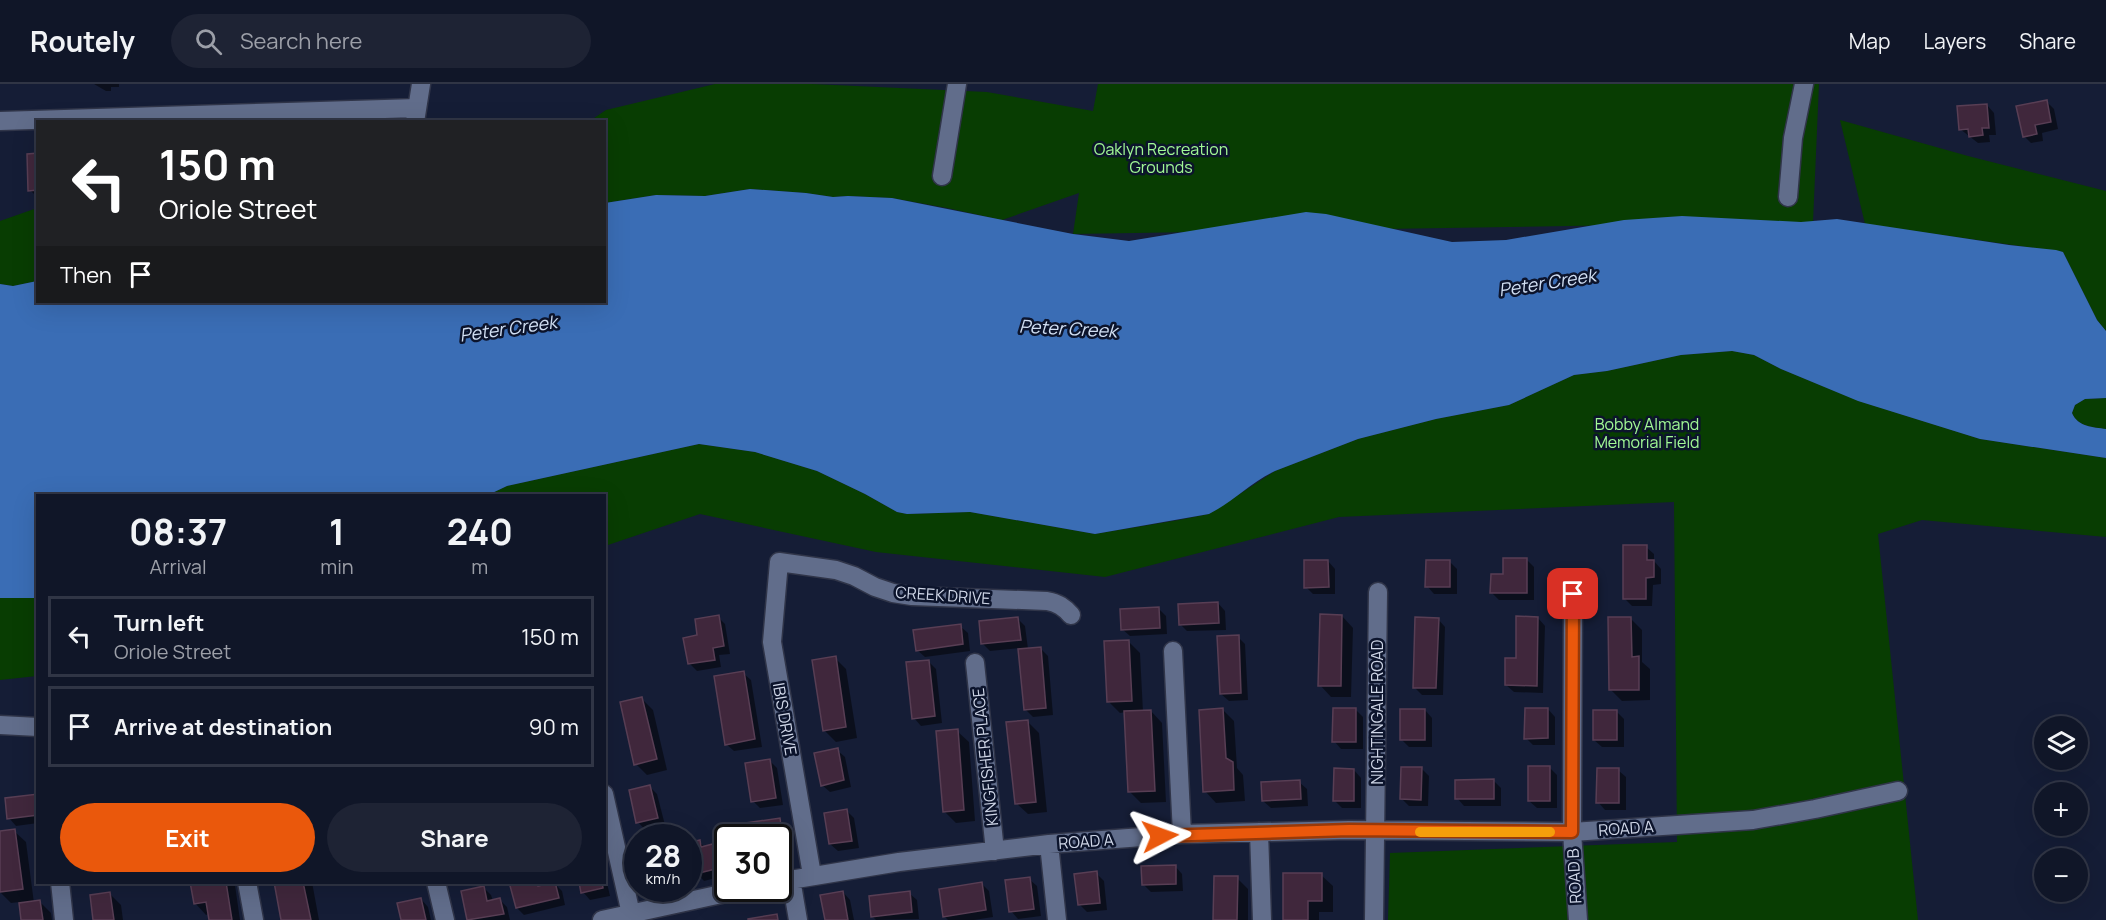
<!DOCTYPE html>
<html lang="en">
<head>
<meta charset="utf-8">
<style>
  body { margin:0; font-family:Manrope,sans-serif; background:#1e2334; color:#f1f3f6; height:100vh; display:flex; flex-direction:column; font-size:22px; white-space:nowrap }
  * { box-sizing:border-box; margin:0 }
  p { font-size:20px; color:#9c9fa8 }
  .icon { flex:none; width:33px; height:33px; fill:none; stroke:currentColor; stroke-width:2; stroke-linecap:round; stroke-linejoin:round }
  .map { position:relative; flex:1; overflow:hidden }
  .panel { position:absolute; left:36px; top:410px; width:570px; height:390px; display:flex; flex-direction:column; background:#101628; border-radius:0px; box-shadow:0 6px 24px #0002,0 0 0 2px #303545 }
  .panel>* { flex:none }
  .top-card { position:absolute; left:36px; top:36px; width:570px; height:183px; border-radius:0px; box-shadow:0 6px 24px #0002,0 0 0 2px #303545; background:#202124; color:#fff; overflow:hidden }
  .fabs { position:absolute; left:2034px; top:632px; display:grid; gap:12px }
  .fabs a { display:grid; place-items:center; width:54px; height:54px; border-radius:50%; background:#101628; box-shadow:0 6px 24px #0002,0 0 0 2px #303545; font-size:30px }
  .speed { position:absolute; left:624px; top:740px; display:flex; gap:12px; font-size:30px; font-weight:700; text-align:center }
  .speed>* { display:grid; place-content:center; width:78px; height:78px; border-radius:50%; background:#101628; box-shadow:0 6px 24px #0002,0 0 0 2px #303545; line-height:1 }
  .speed small { font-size:15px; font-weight:400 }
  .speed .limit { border:3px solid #111; border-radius:9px; background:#fff; color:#111 }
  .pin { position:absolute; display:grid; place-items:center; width:51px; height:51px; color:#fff; margin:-26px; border-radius:12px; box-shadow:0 3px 9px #0006 }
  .me { position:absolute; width:66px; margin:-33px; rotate:86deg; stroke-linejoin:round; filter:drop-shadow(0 0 4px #0008) }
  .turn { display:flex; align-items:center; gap:21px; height:126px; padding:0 24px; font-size:27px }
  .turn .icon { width:78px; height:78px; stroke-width:2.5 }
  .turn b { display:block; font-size:42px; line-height:51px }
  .then { display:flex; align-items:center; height:57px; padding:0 24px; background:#0003; gap:12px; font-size:22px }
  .eta { display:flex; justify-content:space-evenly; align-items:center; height:102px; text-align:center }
  .eta b { font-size:36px; font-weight:700; line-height:42px }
  .button { display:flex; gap:12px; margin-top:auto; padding:12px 24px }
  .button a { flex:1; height:69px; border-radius:36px; background:#ea580c; color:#fff; font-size:24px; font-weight:700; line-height:69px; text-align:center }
  .button a+a { background:#1e2334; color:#f1f3f6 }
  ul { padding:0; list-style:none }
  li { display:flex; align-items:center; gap:18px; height:81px; margin:0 12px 9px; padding:0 12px; border:3px solid #303545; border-radius:0px }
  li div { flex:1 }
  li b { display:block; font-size:22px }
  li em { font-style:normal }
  header { display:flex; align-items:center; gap:36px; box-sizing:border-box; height:84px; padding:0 30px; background:#101628; border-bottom:2px solid #303545 }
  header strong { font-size:28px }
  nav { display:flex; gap:33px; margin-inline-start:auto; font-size:21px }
  .search { width:420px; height:54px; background:#1e2334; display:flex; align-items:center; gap:15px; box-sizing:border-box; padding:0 21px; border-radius:33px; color:#9c9fa8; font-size:22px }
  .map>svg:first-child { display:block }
  .green { fill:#083d02 }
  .water { fill:#3a6db5 }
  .shadow { fill:#0007 }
  .building { fill:#40273c; stroke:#583e54; stroke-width:1.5 }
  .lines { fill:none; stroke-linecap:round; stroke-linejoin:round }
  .street-casing { stroke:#303549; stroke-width:21 }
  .street { stroke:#616d8b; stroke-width:18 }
  .route-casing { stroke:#983908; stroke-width:15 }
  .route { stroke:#ea580c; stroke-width:10 }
  .slow { stroke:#f59e0b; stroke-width:10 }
  .labels { text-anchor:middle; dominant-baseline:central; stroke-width:5; stroke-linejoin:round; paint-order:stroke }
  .park-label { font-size:16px; fill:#a1f895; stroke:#0c142c }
  .street-label { font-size:16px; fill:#cfd6e7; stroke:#0c142c }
  .water-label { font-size:18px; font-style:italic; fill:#d2e0f4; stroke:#0c142c }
</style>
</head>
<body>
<header>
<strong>Routely</strong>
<div class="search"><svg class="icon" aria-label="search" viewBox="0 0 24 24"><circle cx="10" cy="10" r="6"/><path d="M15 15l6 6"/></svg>Search here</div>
<nav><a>Map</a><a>Layers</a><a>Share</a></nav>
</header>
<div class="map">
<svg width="2106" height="836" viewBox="0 0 2106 836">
  <rect width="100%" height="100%" fill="#151d36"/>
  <path class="green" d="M715,0H812L987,8L1093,27L1098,0H1819L1813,138L1073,150L1079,109L1002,136L947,124L892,114L848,112L833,113L806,109L750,105L705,112L656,111L605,119L604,38H588L606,26Z
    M1840,36L1968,72L2106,107V247L2097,236L2063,168L1865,140Z
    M37,124V197L13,202L0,200V137Z
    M1732,267L1754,271L1781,285L1859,317L1980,355L2106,374V453L1922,436L1878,450L1918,836H1388L1390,769L1677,758L1674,418L1339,433L1105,493L876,468L700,430L605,462L604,411H488L507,402L699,360L755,368L817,387L865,410L897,428L907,430L970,428L1095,450L1179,436L1209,430L1275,387L1358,355L1436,335L1509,321L1574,291L1607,287L1681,271Z
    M2106,314V345C2093,343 2078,343 2072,329L2075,321L2085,315Z
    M0,514H37V592L0,596Z"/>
  <path class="water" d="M750,105L806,109L833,113L848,112L892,114L1073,150L1129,157L1306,128L1326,130L1452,158L1506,156L1624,136L1682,132L1801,138L1837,135L2009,161L2056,166L2063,168L2097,236L2106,247V314L2085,315L2075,321L2072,329C2078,343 2093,343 2106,345V374L1980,355L1858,317L1781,285L1754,271L1732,267L1681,271L1607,287L1574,291L1509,321L1436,335L1358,355L1275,387C1251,398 1233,418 1209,430L1095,450L970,428L907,430L897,428L865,410L817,387L755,368L699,360L507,402L488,411H38L37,514H0V200L13,202L37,197L38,218H604L605,119L656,111L705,112Z"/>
  <path class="shadow" d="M94,0H119V3H111V7H106Z
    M2046,17L2054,25L2058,45L2042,49L2043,57L2031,59L2024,52Z
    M1987,21L1994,29L1996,51H1989L1990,58L1978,59L1960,45Z
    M38,71V114L30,106Z
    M1646,463L1654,470V477L1661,485V500L1653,501L1652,522H1632L1624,514Z
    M1526,475L1534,483V516H1499L1492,509L1504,491Z
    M1328,477L1335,485V510H1313L1306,503Z
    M1450,478L1457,485V510H1434L1427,502Z
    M1218,519L1225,527L1226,546L1187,547L1180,540Z
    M1159,525L1166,532L1167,550L1130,552L1122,545Z
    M1342,532L1353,544L1351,613H1331L1320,601Z
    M718,533L725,540L730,570L719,571L721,583L697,587L689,579L699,553Z
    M1538,534L1545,542L1543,609L1514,608L1506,601Z
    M1018,535L1025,542L1028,565L1040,564L1048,572L1053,631L1033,633L1025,625L1020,564L990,567L982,559Z
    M1438,535L1445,543L1443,611H1422L1414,603Z
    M1631,535L1642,546V578L1650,585V616L1622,617L1610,605Z
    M960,542L968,549L970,567L925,573L917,566Z
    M1238,553L1245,560L1248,616L1229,617L1221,610Z
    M1128,557L1140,569L1143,628L1151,627L1162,639L1166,718L1141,719L1130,708L1126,628L1120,629L1108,617Z
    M835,574L846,585L857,654L836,658L824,646Z
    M928,577L936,585L942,639L921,642L914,634Z
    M743,589L751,596L762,663L734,667L726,660Z
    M642,615L653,626L667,686L647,691L636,680Z
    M1355,625L1363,633V665H1341L1334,657Z
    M1548,625L1555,633V661H1533L1526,654Z
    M1223,626L1234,637L1237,684L1243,691L1245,717L1216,719L1205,707Z
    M1425,626L1432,634V663H1409L1402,656Z
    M1616,627L1624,635V663H1602L1594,656Z
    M1027,637L1039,649L1047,728L1028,730L1016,719Z
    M957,647L969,658L975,737L956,739L944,727Z
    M837,666L845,673L851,703L830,708L822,701Z
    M770,677L777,684L783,721L760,724L753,717Z
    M1421,684L1429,692L1428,722H1409L1402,715Z
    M1550,684L1557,691V724H1537L1529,717Z
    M1354,686L1361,694V724H1342L1334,716Z
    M1618,686L1626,693V726H1605L1598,718Z
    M1494,697L1501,704V722H1464L1457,714Z
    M1299,698L1307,705L1308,722L1271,724L1263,717Z
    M650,703L657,710L665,741L645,746L638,738Z
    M38,712V739L16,742L9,734Z
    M847,727L854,734L859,764L838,767L830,760Z
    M780,736L787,743L792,777L778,779V753H750Z
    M14,747L26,758L34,819L40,818L51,829L52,836H22L20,818L11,819L0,808V749Z
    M699,758L705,763L728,758V791L704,797L697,789Z
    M1175,782L1182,790L1183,807L1151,808L1144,801Z
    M604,786L610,812L590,816L583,808L581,798H604Z
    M1096,789L1104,797L1107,826L1087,828L1079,820Z
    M1321,791L1333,802V828H1319V836H1284Z
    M1237,794L1248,805V836H1214Z
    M1029,795L1037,802L1041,832L1018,835L1011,827Z
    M116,798H142V799L120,802Z
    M192,798H231L235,801L240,836H210L209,830L206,831L195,819Z
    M275,798H312L319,836H283Z
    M511,798H540L543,803L555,800L562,807L565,821L524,831L517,824Z
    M982,800L989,807L993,833L974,836H948L944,832Z
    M484,804L491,811L493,817L500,816L507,823L510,836H469L463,808Z
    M843,808L850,816L854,836H826Z
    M909,809L917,816L919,835L876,836L872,832Z
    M110,810L121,821L123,836H95Z
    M421,815L428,823L431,836H402Z"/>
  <path class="building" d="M2047,16L2051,38L2035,41L2037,50L2023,53L2016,22Z
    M1987,20L1989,44H1982L1983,51L1969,53L1968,45L1959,46L1957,22Z
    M38,69V106L28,107L27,70Z
    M1623,461H1647V476H1654V493L1646,494V515H1623Z
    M1503,474H1527V509H1490L1491,490H1503Z
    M1304,476H1328L1329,503L1304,504Z
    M1426,476H1450V503H1425Z
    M1218,518L1219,539L1179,541L1178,520Z
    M1159,523L1160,544L1121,546L1120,525Z
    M1320,530L1342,531L1341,602H1318Z
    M719,531L724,562L713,564L715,576L688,580L683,554L697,551L695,535Z
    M1516,532L1538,533L1537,602L1505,601V574H1516Z
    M1018,533L1021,556L981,560L979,537Z
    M1415,533L1439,534L1436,604H1413Z
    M1608,533H1631L1632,573L1639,572V606H1609Z
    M961,540L963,560L916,567L913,546Z
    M1239,551L1241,609L1220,610L1217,552Z
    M1129,556L1132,617L1107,618L1104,557Z
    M1041,563L1046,624L1024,626L1018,565Z
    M836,572L846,643L823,647L812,576Z
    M929,576L935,632L912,635L906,578Z
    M744,587L755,655L725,661L714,592Z
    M642,613L657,675L634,681L620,618Z
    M1223,624L1226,674L1233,678L1234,706L1203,708L1199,626Z
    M1333,624H1356V658H1332Z
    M1525,624H1548V654L1524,655Z
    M1400,625H1425V656H1400Z
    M1151,626L1155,707L1128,708L1124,627Z
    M1593,626H1617V656H1593Z
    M1028,636L1036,718L1015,720L1006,638Z
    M958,645L964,726L943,728L936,647Z
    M838,664L844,696L821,702L814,669Z
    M770,675L776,714L751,718L745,679Z
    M1528,682H1550V717H1528Z
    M1401,683H1422L1421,716L1400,715Z
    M1334,684L1354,685V717H1333Z
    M1597,684H1619V719H1596Z
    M1494,695V715H1455V696Z
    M1300,696L1301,715L1262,717L1261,698Z
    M650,701L658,734L636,739L629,706Z
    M38,710V731L7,735L5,714Z
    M847,725L852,757L829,760L824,729Z
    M780,734L785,770L778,771V753H748L746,739Z
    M15,745L23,805L0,808V747Z
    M700,756L701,763L728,756V782L695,790L688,759Z
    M1176,781V800L1142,801L1141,782Z
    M1097,787L1100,819L1078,821L1074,790Z
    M1283,789H1322V817H1308V836H1283Z
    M1214,792H1238L1237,836H1213Z
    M1030,793L1034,825L1009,828L1005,796Z
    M190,798H226L232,836H209L206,818L194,820Z
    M274,798H303L311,836H281Z
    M509,798H537L538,802L555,798L559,814L516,824Z
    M579,798H602L603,804L581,809Z
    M982,798L986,826L943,833L939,805Z
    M484,802L487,817L500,814L504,830L467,836L461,807Z
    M843,807L848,836H825L820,811Z
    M910,807L912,828L871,833L869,812Z
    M110,808L114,836H93L90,811Z
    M421,814L426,836H401L397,819Z
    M40,816L43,836H21L19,819Z
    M777,830L778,836H748V835Z"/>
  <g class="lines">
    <g class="street-casing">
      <path id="street" d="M0,37L417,24
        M415,38L421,0
        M942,92L957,0
        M1788,113L1793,54L1804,0
        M1573,510L1572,748L1578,836
        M1173,567L1182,750
        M975,579L995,767
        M0,641L38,643
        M604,710L631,830
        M1259,748L1262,836
        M1049,760L1057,836
        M812,791L772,558L779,478L836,486L854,492L875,503L893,509L912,512L1047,517C1058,519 1064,523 1071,531
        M791,795L798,836
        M60,798L64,836
        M247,798L254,836
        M436,798L445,836
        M778,798L899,778L1049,760L1182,750L1349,746L1572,748L1753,736L1815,725L1898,707
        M602,836L749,804
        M1374,836L1378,508"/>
    </g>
    <use href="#street" class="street"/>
  </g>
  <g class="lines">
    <g class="route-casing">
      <path id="route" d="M1160,752L1349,746L1572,748L1573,510"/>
    </g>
    <use href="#route" class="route"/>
    <path class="slow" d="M1420,748H1550"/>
  </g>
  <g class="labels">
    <g class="park-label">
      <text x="1161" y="65">Oaklyn Recreation<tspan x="1161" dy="18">Grounds</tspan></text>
      <text x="1647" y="340">Bobby Almand<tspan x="1647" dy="18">Memorial Field</tspan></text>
    </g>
    <g class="street-label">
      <text transform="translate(943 511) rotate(4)">CREEK DRIVE</text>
      <text transform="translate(1377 628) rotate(-90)">NIGHTINGALE ROAD</text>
      <text transform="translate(785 635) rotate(80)">IBIS DRIVE</text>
      <text transform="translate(985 673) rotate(-96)">KINGFISHER PLACE</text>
      <text transform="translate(1626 744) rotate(-4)">ROAD A</text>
      <text transform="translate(1086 757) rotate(-4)">ROAD A</text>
      <text transform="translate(1574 792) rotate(-93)">ROAD B</text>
    </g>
    <g class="water-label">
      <text transform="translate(1547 198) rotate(-9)">Peter Creek</text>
      <text transform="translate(508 244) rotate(-8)">Peter Creek</text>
      <text transform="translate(1068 244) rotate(3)">Peter Creek</text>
    </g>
  </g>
</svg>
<div class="fabs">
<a><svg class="icon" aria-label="layers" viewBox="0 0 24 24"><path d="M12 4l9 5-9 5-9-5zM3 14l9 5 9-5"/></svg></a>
<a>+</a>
<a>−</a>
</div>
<div class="speed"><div>28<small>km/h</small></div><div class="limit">30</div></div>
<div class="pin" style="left:1573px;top:510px;background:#d93025"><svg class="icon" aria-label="arrive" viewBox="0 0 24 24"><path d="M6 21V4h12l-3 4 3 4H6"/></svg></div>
<svg class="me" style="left:1160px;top:752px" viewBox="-20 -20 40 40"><path d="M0-17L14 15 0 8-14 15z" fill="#ea580c" stroke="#fff" stroke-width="4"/></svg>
<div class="top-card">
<div class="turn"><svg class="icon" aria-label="left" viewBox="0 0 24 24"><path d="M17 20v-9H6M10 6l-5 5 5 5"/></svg><div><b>150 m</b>Oriole Street</div></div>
<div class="then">Then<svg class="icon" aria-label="arrive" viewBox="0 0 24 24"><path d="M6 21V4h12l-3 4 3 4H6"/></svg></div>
</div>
<section class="panel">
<div class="eta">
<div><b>08:37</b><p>Arrival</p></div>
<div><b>1</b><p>min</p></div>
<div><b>240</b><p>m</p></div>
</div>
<ul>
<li><svg class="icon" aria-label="left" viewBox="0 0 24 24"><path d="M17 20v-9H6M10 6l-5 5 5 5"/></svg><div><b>Turn left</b><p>Oriole Street</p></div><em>150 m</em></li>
<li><svg class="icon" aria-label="arrive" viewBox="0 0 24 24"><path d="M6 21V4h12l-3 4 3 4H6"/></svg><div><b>Arrive at destination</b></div><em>90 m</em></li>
</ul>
<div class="button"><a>Exit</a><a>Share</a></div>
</section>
</div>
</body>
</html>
